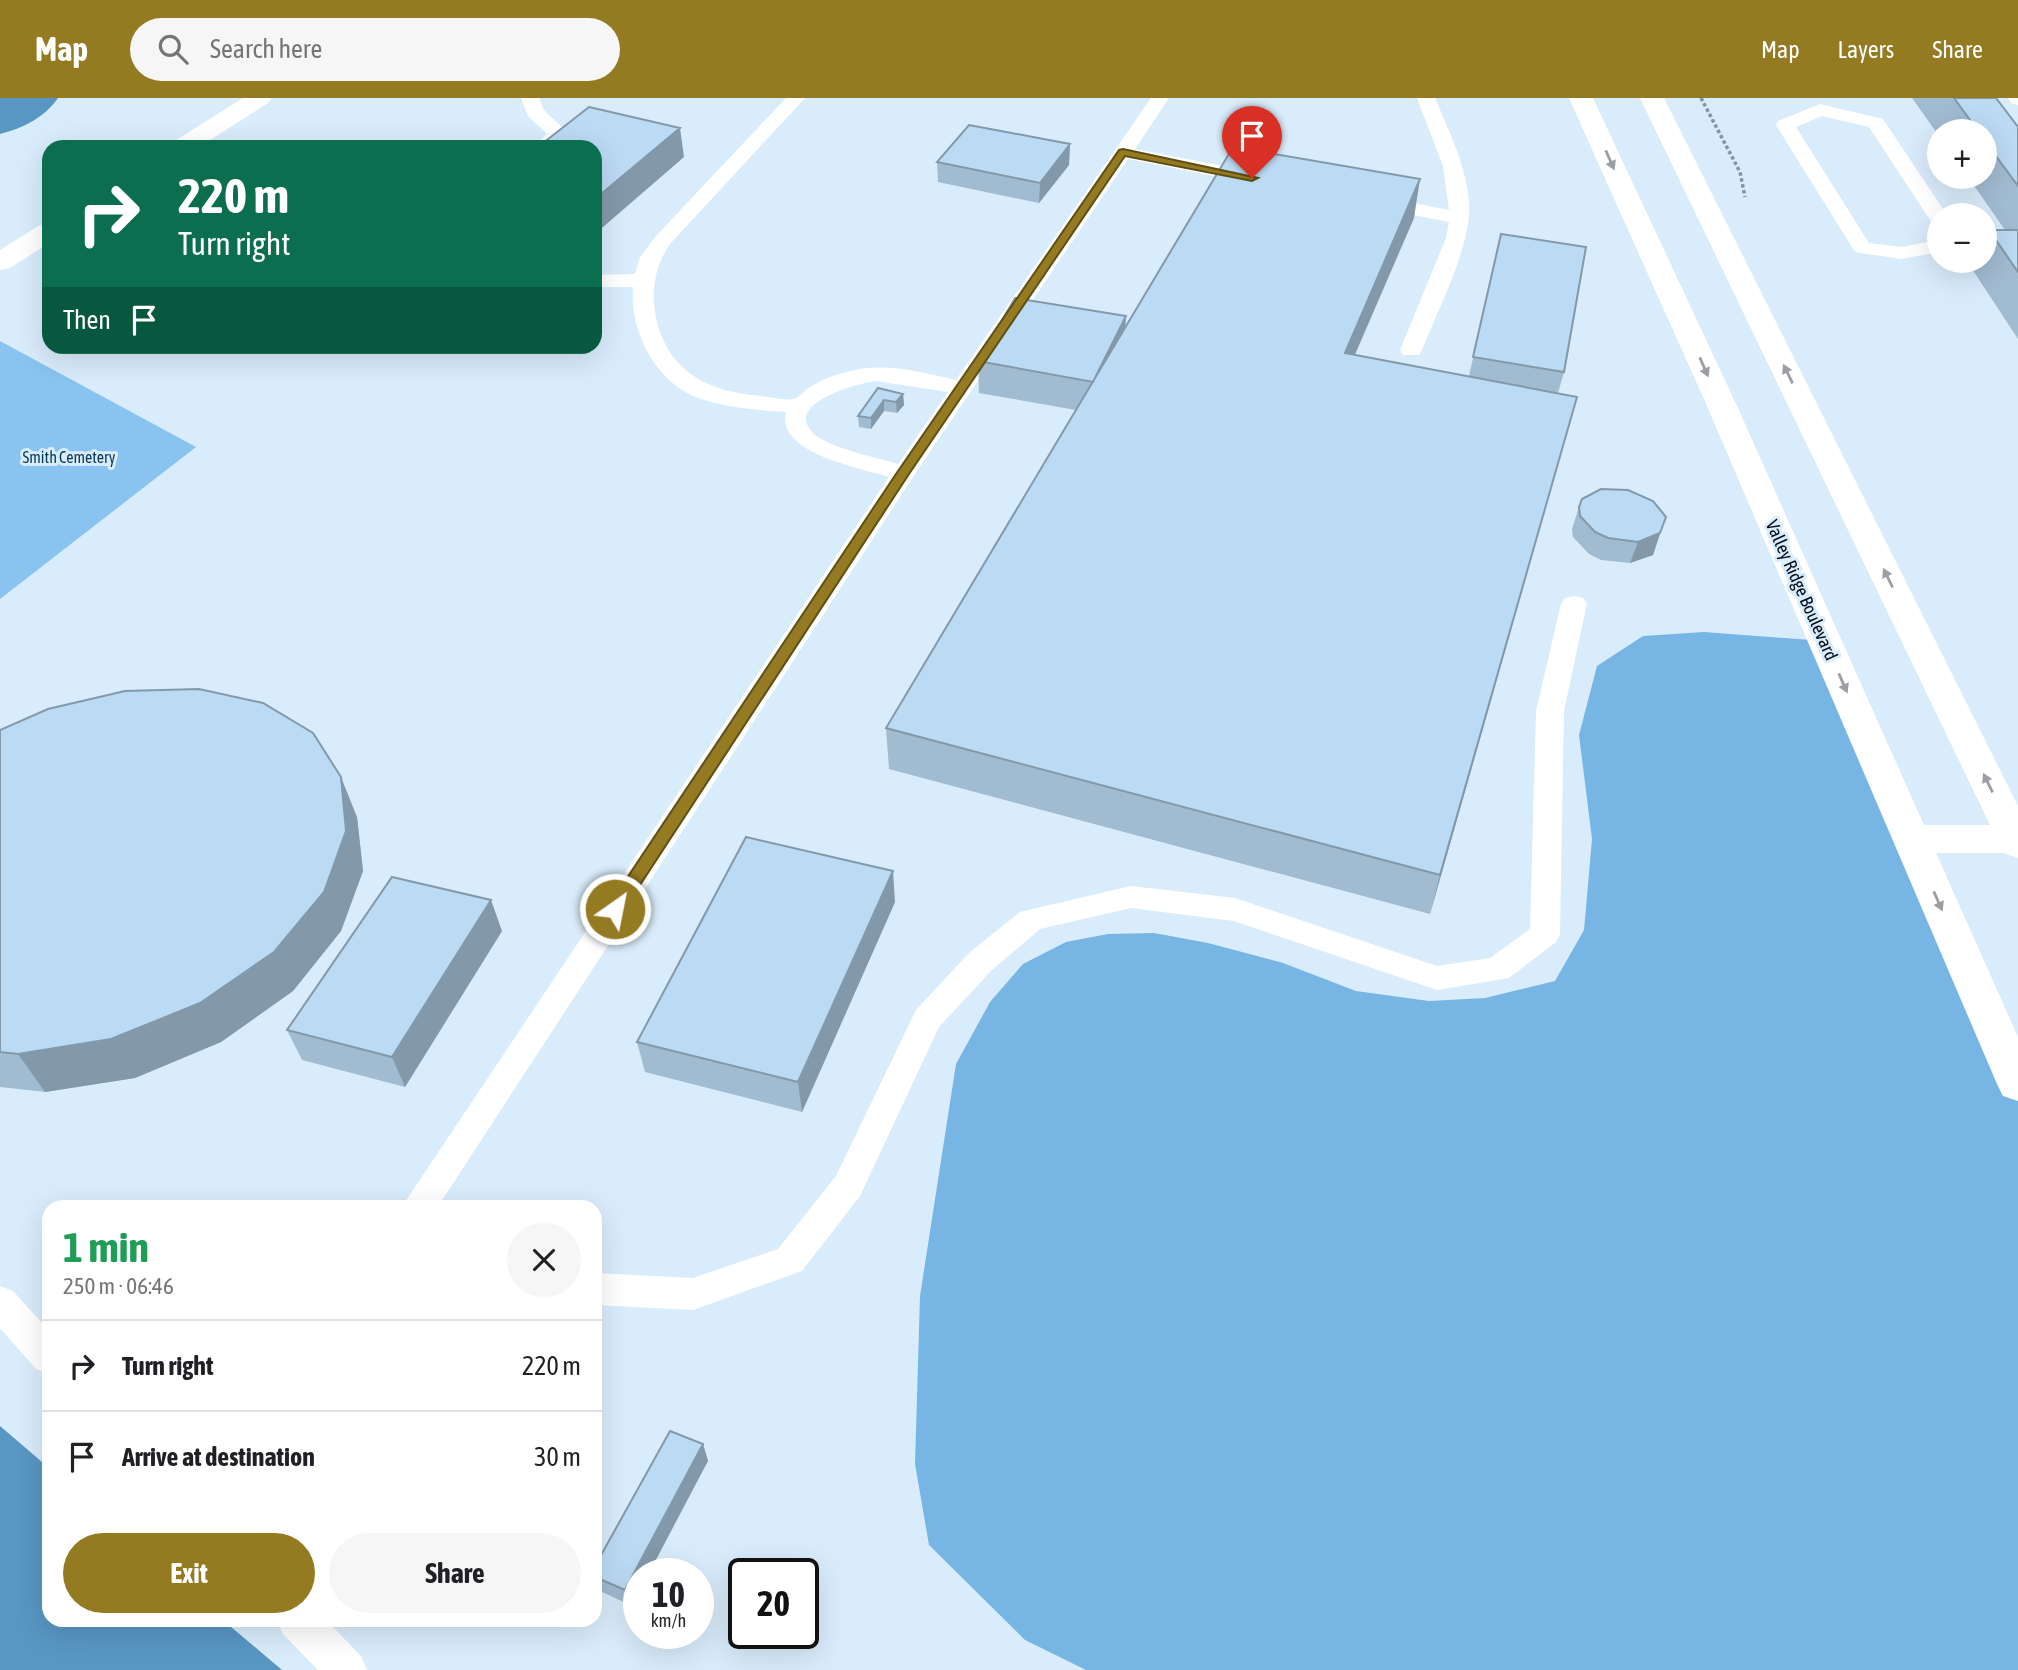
<!DOCTYPE html>
<html lang="en">
<head>
<meta charset="utf-8">
<style>
  body { margin:0; font-family:"Asap Condensed",sans-serif; background:#f6f6f6; color:#202124; height:100vh; display:flex; flex-direction:column; font-size:26px; white-space:nowrap }
  * { box-sizing:border-box; margin:0 }
  p { font-size:23px; color:#757577 }
  .icon { flex:none; width:38px; height:38px; fill:none; stroke:currentColor; stroke-width:2; stroke-linecap:round; stroke-linejoin:round }
  .map { position:relative; flex:1; overflow:hidden }
  .drawer { position:absolute; left:42px; top:1102px; width:560px; height:427px; display:flex; flex-direction:column; background:#fff; border-radius:21px; box-shadow:0 7px 28px #0002 }
  .drawer>* { flex:none }
  .banner { position:absolute; left:42px; top:42px; width:560px; height:214px; border-radius:21px; box-shadow:0 7px 28px #0002; background:#0b6e4f; color:#fff; overflow:hidden }
  .tools { position:absolute; left:1927px; top:21px; display:grid; gap:14px }
  .tools a { display:grid; place-items:center; width:70px; height:70px; border-radius:50%; background:#fff; box-shadow:0 7px 28px #0002; font-size:35px }
  .speed { position:absolute; left:623px; top:1460px; display:flex; gap:14px; font-size:35px; font-weight:700; text-align:center }
  .speed>* { display:grid; place-content:center; width:91px; height:91px; border-radius:50%; background:#fff; box-shadow:0 7px 28px #0002; line-height:1 }
  .speed small { font-size:18px; font-weight:400 }
  .speed .limit { border:4px solid #111; border-radius:10px; background:#fff; color:#111 }
  .pin { position:absolute; display:grid; place-items:center; width:60px; height:60px; color:#fff; margin:-72px -30px; border-radius:50% 50% 50% 0; rotate:-45deg; box-shadow:0 0 7px #0007 }
  .pin .icon { rotate:45deg }
  .me { position:absolute; width:77px; margin:-38px; rotate:33deg; stroke-linejoin:round; filter:drop-shadow(0 0 5px #0008) }
  .turn { display:flex; align-items:center; gap:24px; height:147px; padding:0 21px; font-size:32px }
  .turn .icon { width:91px; height:91px; stroke-width:2.5 }
  .turn b { display:block; font-size:49px; line-height:60px }
  .then { display:flex; align-items:center; height:66px; padding:0 21px; background:#0003; gap:14px; font-size:26px }
  .round { display:grid; place-items:center; flex:none; width:74px; height:74px; border-radius:37px; background:#f6f6f6 }
  .summary { display:flex; align-items:center; justify-content:space-between; height:119px; padding:0 21px }
  h1 { font-size:42px; font-weight:700; line-height:52px; color:#1e9e55 }
  .action { display:flex; gap:14px; margin-top:auto; padding:14px 21px }
  .action a { flex:1; height:80px; border-radius:42px; background:#947a21; color:#fff; font-size:28px; font-weight:700; line-height:80px; text-align:center }
  .action a+a { background:#f6f6f6; color:#202124 }
  ul { padding:0; list-style:none }
  li { display:flex; align-items:center; gap:21px; height:91px; padding:0 21px; border-top:2px solid #e0e0e0 }
  li div { flex:1 }
  li b { display:block; font-size:26px }
  li em { font-style:normal }
  header { display:flex; align-items:center; gap:42px; box-sizing:border-box; height:98px; padding:0 35px; background:#947a21; color:#fff }
  header strong { font-size:33px }
  nav { display:flex; gap:38px; margin-inline-start:auto; font-size:24px }
  .search { width:490px; height:63px; background:#f6f6f6; display:flex; align-items:center; gap:18px; box-sizing:border-box; padding:0 24px; border-radius:38px; color:#757577; font-size:26px }
  .map>svg:first-child { display:block }
  .green { fill:#89c3ef }
  .forest { fill:#77b6e4 }
  .water { fill:#5896c3 }
  .lines { fill:none; stroke-linecap:round; stroke-linejoin:round }
  .river { fill:#5896c3; fill-rule:evenodd }
  .path { stroke:#8594a0; stroke-width:3.5; stroke-dasharray:3.5 2.5; stroke-linecap:butt }
  .service { fill:#fff; fill-rule:evenodd }
  .minor { fill:#fff; fill-rule:evenodd }
  .secondary { fill:#fff; fill-rule:evenodd }
  .wall { fill:#a1bbd1 }
  .shaded-wall { fill:#8399aa }
  .building { fill:#bbdaf3; stroke:#8399aa; stroke-width:2 }
  .oneway { fill:#9b9ea2 }
  .route { fill:#947a21; stroke:#604f15; stroke-width:2 }
  .labels { text-anchor:middle; dominant-baseline:central; stroke-width:6; stroke-linejoin:round; paint-order:stroke }
  .far-park-label { font-size:16px; fill:#043857; stroke:#d9ecfb }
  .street-label { font-size:18px; fill:#040d16; stroke:#d9ecfb }
</style>
</head>
<body>
<header>
<strong>Map</strong>
<div class="search"><svg class="icon" aria-label="search" viewBox="0 0 24 24"><circle cx="10" cy="10" r="6"/><path d="M15 15l6 6"/></svg>Search here</div>
<nav><a>Map</a><a>Layers</a><a>Share</a></nav>
</header>
<div class="map">
<svg width="2018" height="1572" viewBox="0 0 2018 1572">
  <rect width="100%" height="100%" fill="#d9ecfb"/>
  <path class="green" d="M0,243L196,349L0,501Z"/>
  <path class="forest" d="M1704,534L1824,543L2018,986V1572H1086L1025,1542L929,1447L915,1366L920,1198L956,966L990,904L1023,866L1066,844L1108,836L1154,835L1208,845L1283,865L1356,893L1429,903L1485,900L1555,883L1584,832L1592,741L1579,637L1597,568L1643,538Z"/>
  <path class="water" d="M0,1328L49,1370V1522L224,1523L282,1572H0Z"/>
  <g class="lines">
    <path class="river" d="M0,0H58C44,20 23,30 0,36Z"/>
    <path class="path" d="M1701,0L1740,74L1745,99"/>
    <path class="service" d="M521,0H539L544,12L569,36C558,49 548,49 532,49L547,36L528,18Z
      M786,0H805L670,146C653,170 650,199 658,228C673,278 713,294 761,298C770,299 784,303 793,301C799,300 805,292 810,289C824,280 840,275 855,272C889,265 923,275 956,282L1151,0H1169L1135,51L1260,75L1267,77L1270,81L1267,85L1260,87L1128,61L915,376L437,1110H401L889,379C860,370 775,355 786,314C758,312 728,310 701,301C656,286 629,233 633,189H595V177L635,176L640,159L656,138ZM876,283L948,294L898,366C876,359 827,350 812,334C785,305 858,285 876,283Z
      M1417,0H1435C1449,33 1466,67 1469,103C1473,145 1438,211 1422,252L1419,257H1403L1400,252L1446,140L1449,124L1377,110L1370,108L1367,104L1370,100L1377,98L1449,112L1443,68Z
      M2008,0H2018V7L2011,5Z
      M1820,6L1883,21L1947,117H1939V127L1932,125L1869,29L1822,18L1796,29L1869,145L1901,149L1939,142V154L1901,161L1855,154L1776,27L1778,23Z
      M1574,498L1583,500L1587,506L1564,613L1560,836L1556,844L1509,880L1437,892L1234,823L1131,810L1040,831L991,873L939,929L860,1098L802,1173L693,1212L595,1207V1175L693,1180L778,1151L836,1078L916,912L969,855L1020,814L1131,788L1235,800L1437,868L1490,860L1530,831L1536,613L1561,506L1565,500Z
      M0,1188L13,1193L49,1233V1276L36,1271L0,1230Z
      M277,1522H326L361,1558L367,1572H318L283,1536Z"/>
    <path class="minor" d="M243,0H272L268,5L199,49H170L173,44Z
      M49,125V145L10,170L0,172V152L40,127Z"/>
    <path class="secondary" d="M1569,0H1593L1737,308L1924,727H1990L1640,0H1664L2018,708V760L2004,755H1936L2018,939V1003L2003,998L1997,986L1707,308Z"/>
  </g>
  <path class="wall" d="M1912,0H1996L2018,29V241L1972,171L1975,163H1984V142L1989,132H2005L1968,79H1984V33H1939V38Z
    M1070,46L1069,67L1039,105L938,84L937,64Z
    M1414,120L1355,257L1469,278L1501,136L1564,274L1558,295L1577,299L1430,816L889,671L886,630L1076,312L979,295L978,263L1126,218L1125,231Z
    M878,290L903,296L904,307L897,315L884,313L871,331L859,329L858,318Z
    M1579,409L1666,419L1653,457L1630,465L1601,462L1589,456L1573,439L1572,431Z
    M0,632L357,719L363,773L341,833L293,893L221,944L135,980L45,994L0,989Z
    M895,804L802,1014L645,974L637,944Z
    M502,833L405,989L302,962L287,932Z
    M703,1346L708,1363L639,1475V1496L632,1508L598,1492L595,1486V1468Z"/>
  <path class="shaded-wall" d="M680,30L684,59L595,136V101Z
    M1070,46L1069,67L1039,105L1040,85Z
    M1420,81L1414,120L1338,295L1345,255Z
    M1126,218L1124,249L1093,284Z
    M903,296L904,307L897,315L896,304Z
    M884,302V313L871,331V320Z
    M1566,339L1430,816L1440,777Z
    M1660,435L1653,457L1630,465L1638,444Z
    M341,679L357,719L363,773L341,833L293,893L221,944L135,980L45,994L18,956Z
    M893,773L895,804L802,1014L798,984Z
    M491,802L502,833L405,989L392,959Z
    M703,1346L708,1363L649,1475H639V1496L632,1508L625,1492Z"/>
  <path class="building" d="M1954,0H1996L2018,29V88L1984,42V33H1978Z
    M589,9L680,30L595,101V49H538Z
    M969,27L1070,46L1040,85L937,64Z
    M1233,49L1420,81L1345,255L1577,299L1440,777L886,630Z
    M1989,132H2018V174Z
    M1501,136L1586,149L1564,274L1473,259Z
    M1015,200L1126,218L1093,284L978,263Z
    M878,290L903,296L896,304L884,302L871,320L858,318Z
    M1601,391L1628,392L1653,403L1666,419L1660,435L1638,444L1608,440L1595,434L1580,418L1579,409L1582,401Z
    M199,591L263,605L313,635L341,679L346,733L324,794L274,854L200,905L111,941L18,956L0,954V632L48,611L125,593Z
    M746,739L893,773L798,984L637,944Z
    M392,779L491,802L392,959L287,932Z
    M670,1333L703,1346L625,1492L595,1479V1468Z"/>
  <defs><path id="oneway-solid" d="M-6-.8H1V-3.2L6.5 0L1 3.2V.8H-6Z" transform="scale(1.75)"/></defs>
  <g class="oneway">
    <use href="#oneway-solid" transform="translate(1610 62) rotate(66)"/>
    <use href="#oneway-solid" transform="translate(1704 269) rotate(66)"/>
    <use href="#oneway-solid" transform="translate(1788 276) rotate(-116)"/>
    <use href="#oneway-solid" transform="translate(1888 480) rotate(-116)"/>
    <use href="#oneway-solid" transform="translate(1843 585) rotate(66)"/>
    <use href="#oneway-solid" transform="translate(1988 685) rotate(-116)"/>
    <use href="#oneway-solid" transform="translate(1938 803) rotate(66)"/>
  </g>
  <path class="route" d="M1123,51L1258,80L1252,83L1125,58L909,376L621,816H609L607,811L609,807L896,376L1119,52Z"/>
  <g class="labels">
    <g class="far-park-label">
      <text x="69" y="359">Smith Cemetery</text>
    </g>
    <g class="street-label">
      <text transform="translate(1802 492) rotate(66)">Valley Ridge Boulevard</text>
    </g>
  </g>
</svg>
<div class="tools">
<a>+</a>
<a>−</a>
</div>
<div class="speed"><div>10<small>km/h</small></div><div class="limit">20</div></div>
<div class="pin" style="left:1252px;top:80px;background:#d93025"><svg class="icon" aria-label="arrive" viewBox="0 0 24 24"><path d="M6 21V4h12l-3 4 3 4H6"/></svg></div>
<svg class="me" style="left:615px;top:811px" viewBox="-20 -20 40 40"><circle r="17" fill="#947a21" stroke="#fff" stroke-width="3"/><path d="M0-11L8 9 0 5-8 9z" fill="#fff"/></svg>
<div class="banner">
<div class="turn"><svg class="icon" aria-label="right" viewBox="0 0 24 24"><path d="M7 20v-9h11M14 6l5 5-5 5"/></svg><div><b>220 m</b>Turn right</div></div>
<div class="then">Then<svg class="icon" aria-label="arrive" viewBox="0 0 24 24"><path d="M6 21V4h12l-3 4 3 4H6"/></svg></div>
</div>
<section class="drawer">
<div class="summary"><div><h1>1 min</h1><p>250 m · 06:46</p></div><a class="round"><svg class="icon" aria-label="close" viewBox="0 0 24 24"><path d="M6 6l12 12M18 6L6 18"/></svg></a></div>
<ul>
<li><svg class="icon" aria-label="right" viewBox="0 0 24 24"><path d="M7 20v-9h11M14 6l5 5-5 5"/></svg><div><b>Turn right</b></div><em>220 m</em></li>
<li><svg class="icon" aria-label="arrive" viewBox="0 0 24 24"><path d="M6 21V4h12l-3 4 3 4H6"/></svg><div><b>Arrive at destination</b></div><em>30 m</em></li>
</ul>
<div class="action"><a>Exit</a><a>Share</a></div>
</section>
</div>
</body>
</html>
